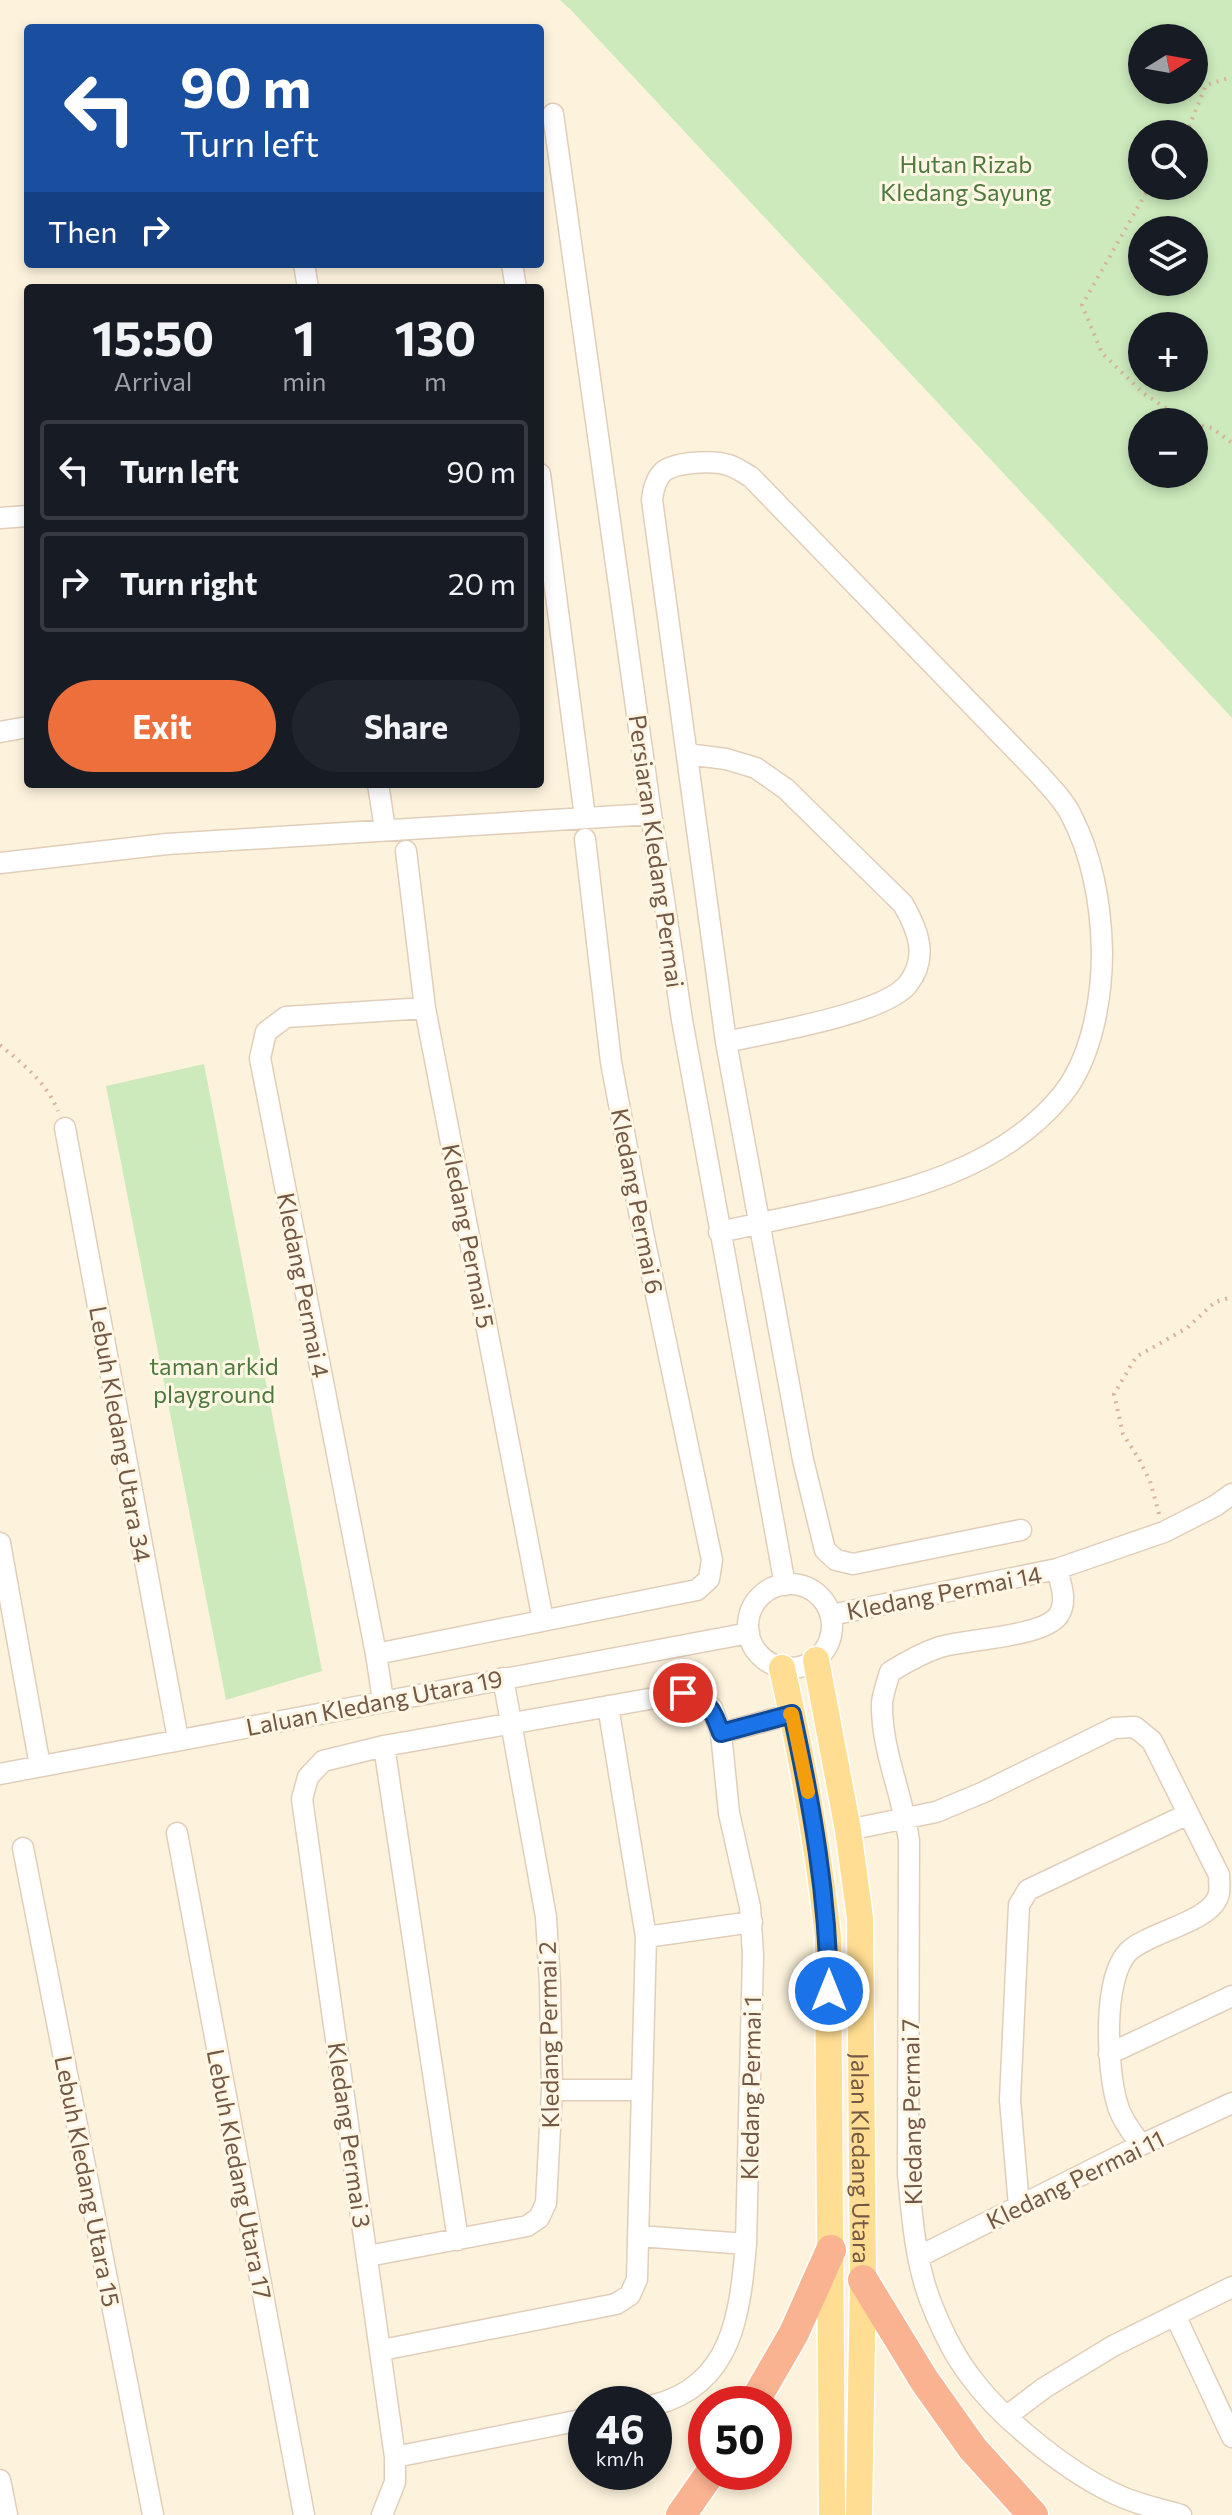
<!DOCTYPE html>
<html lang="en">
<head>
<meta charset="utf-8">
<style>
  body { margin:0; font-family:Commissioner,sans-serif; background:#20242c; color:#f1f3f6; height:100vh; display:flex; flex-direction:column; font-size:30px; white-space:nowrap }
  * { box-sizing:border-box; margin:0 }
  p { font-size:26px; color:#9ea1a6 }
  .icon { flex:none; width:44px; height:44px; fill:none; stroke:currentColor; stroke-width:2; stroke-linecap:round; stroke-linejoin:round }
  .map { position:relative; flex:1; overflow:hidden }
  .sheet { position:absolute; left:24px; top:284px; width:520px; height:504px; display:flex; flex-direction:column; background:#171b24; border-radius:8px; box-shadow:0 4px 12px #0003 }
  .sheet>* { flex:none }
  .hud { position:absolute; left:24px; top:24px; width:520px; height:244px; border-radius:8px; box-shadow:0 4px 12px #0003; background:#1a4fa0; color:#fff; overflow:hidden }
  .needle { width:52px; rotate:79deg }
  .tools { position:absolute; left:1128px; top:24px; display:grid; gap:16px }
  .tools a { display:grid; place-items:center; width:80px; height:80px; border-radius:50%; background:#171b24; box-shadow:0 4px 12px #0003; font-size:40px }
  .speed { position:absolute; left:568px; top:2386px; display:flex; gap:16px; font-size:40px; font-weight:700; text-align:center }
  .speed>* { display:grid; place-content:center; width:104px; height:104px; border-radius:50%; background:#171b24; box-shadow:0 4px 12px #0003; line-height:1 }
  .speed small { font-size:20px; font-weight:400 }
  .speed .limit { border:12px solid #d22; background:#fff; color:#111 }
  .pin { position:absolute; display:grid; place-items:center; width:68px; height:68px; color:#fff; margin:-34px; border:4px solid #fff; border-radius:50%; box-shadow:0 2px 8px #0007 }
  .me { position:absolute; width:88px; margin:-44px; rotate:0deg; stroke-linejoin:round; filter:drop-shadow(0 0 6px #0008) }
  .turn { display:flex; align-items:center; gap:28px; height:168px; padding:0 24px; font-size:36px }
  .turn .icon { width:104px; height:104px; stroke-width:2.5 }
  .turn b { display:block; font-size:56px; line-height:68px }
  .then { display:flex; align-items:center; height:76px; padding:0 24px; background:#0003; gap:16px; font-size:30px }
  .eta { display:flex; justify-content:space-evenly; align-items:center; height:136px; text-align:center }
  .eta b { font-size:48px; font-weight:700; line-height:56px }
  .cta { display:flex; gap:16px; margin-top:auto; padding:16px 24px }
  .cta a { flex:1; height:92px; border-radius:48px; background:#ed6f3c; color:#fff; font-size:32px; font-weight:700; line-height:92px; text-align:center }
  .cta a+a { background:#20242c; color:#f1f3f6 }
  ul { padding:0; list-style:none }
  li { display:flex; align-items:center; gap:24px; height:100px; margin:0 16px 12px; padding:0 8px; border:4px solid #363941; border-radius:8px }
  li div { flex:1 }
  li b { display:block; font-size:30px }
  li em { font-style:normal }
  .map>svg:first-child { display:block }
  .green { fill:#cceabc; fill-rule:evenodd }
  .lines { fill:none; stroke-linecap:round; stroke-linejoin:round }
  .minor-casing { stroke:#e1ceba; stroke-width:23 }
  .major-casing { stroke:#fff; stroke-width:29 }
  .highway-casing { stroke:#fff; stroke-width:33 }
  .path { stroke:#d7b498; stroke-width:4; stroke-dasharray:2 6; stroke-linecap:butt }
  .minor { stroke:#fff; stroke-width:20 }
  .major { stroke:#ffdd92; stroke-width:26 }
  .highway { stroke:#fab391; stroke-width:30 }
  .route-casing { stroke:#114b97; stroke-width:20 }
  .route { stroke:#1a73e8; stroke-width:14 }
  .slow { stroke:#f59e0b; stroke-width:14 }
  .labels { text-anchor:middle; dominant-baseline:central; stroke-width:6; stroke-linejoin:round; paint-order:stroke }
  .park-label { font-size:24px; fill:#4c793d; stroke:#fff6e4 }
  .street-label { font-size:24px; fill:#735845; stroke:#fff6e4 }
</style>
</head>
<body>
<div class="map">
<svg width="1232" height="2515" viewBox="0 0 1232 2515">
  <rect width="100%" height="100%" fill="#fdf3dd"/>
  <path class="green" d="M560,0H1232V718L571,10ZM1142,38H1194V90H1142ZM1142,134H1194V186H1142ZM1142,230H1194V282H1142ZM1142,326H1194V378H1142ZM1142,422H1194V474H1142Z
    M204,1064L322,1671L226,1700L106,1086Z"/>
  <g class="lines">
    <g class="minor-casing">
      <path id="minor" d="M553,114L651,814L682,1020L785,1585
        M304,264L308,288
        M512,264L516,288
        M540,474L585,817
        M0,518L28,516
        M0,732L28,727
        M687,754L726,759L756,768L786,789L903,904C918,930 929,957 908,984C885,1014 766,1033 726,1042
        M378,784L385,829
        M406,851L425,1008L543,1620
        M0,863L167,844L651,814
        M65,1128L178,1739
        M719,1232C749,1226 779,1219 808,1213C899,1193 1000,1171 1062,1095C1092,1058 1102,998 1102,952C1101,906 1093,858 1072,817C1065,801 1050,787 1039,774L751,477C744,473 736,467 728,465C713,460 677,462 664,471C656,478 653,491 652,500L726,1042L803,1460L825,1550L836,1560L853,1564L1021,1530
        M0,1543L40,1766
        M1057,1569C1061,1585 1068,1602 1058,1616C1042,1637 967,1639 940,1647C922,1653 906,1662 890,1672C887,1682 883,1693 882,1703C881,1750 903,1795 909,1841L908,2174C912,2216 915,2260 930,2300C940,2326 953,2354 970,2376C1003,2421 1071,2475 1122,2497C1140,2505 1161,2509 1181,2515
        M748 1626a42 42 0 1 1 84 0a42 42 0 1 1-84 0Z
        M831,1615L1057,1569L1164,1532L1215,1506L1232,1494
        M376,1654L697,1590L709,1579L712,1560L643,1233L611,1062L585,839
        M383,1700L376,1654L260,1058L266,1032L286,1017L425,1008
        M721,1733L792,1714
        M384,1746L458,2240
        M0,1774L749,1633
        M848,1830L936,1812L984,1792L1114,1728L1135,1727L1152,1741L1219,1875C1219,1880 1220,1888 1219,1893C1214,1922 1149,1931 1128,1952C1102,1979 1107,2069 1117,2103C1121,2119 1132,2132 1141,2145
        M177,1833L304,2515
        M23,1848L153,2515
        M646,1937L752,1922
        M1109,2054L1232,1996
        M552,2090H642
        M1019,2206L1010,2100L1019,1905L1028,1890L1188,1814
        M639,2236L746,2244
        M368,2256L527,2226L539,2218L546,2203L552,2090L550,1984L546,1917L503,1678
        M918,2257L1141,2145L1232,2103
        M1175,2315L1232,2437
        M382,2350L616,2304L630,2295L637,2279L646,1937L608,1706
        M1007,2416L1044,2388L1113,2346L1232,2287
        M395,2457L586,2419
        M0,2480L7,2515
        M382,2515L395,2482V2457L302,1799L308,1777L323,1761L384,1746L683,1693L698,1697L712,1708L721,1733L729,1813L750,1907L753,1955L746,2244C740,2313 733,2385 654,2405"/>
    </g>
    <g class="major-casing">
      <g id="major">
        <path id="s1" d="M816,1660L848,1830L860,1918L863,2280L859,2515"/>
        <path d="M782,1668C802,1757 818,1846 828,1937L832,2515"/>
      </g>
    </g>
    <g class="highway-casing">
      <path id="highway" d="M863,2280L924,2380L973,2449L1033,2515
        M753,2404L794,2333L831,2250
        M681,2515L711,2472"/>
    </g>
    <path class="path" d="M1186,134L1206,85L1232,77
      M1150,186L1082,305L1102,353L1143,393L1187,422
      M1194,424L1212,428L1232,443
      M0,1045C24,1065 46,1082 58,1111
      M1159,1514L1150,1481L1139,1459L1123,1434L1114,1394L1136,1357L1187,1328L1215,1302L1232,1297"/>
    <use href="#minor" class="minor"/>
    <use href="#major" class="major"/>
    <use href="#highway" class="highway"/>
  </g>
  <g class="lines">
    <g class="route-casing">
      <path id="route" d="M683,1693C709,1700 712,1709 721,1733L792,1714C812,1806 828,1897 829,1991"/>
    </g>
    <use href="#route" class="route"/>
    <path class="slow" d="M790,1714H792L808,1792"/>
  </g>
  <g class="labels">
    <g class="park-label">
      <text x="966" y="163">Hutan Rizab<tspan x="966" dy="28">Kledang Sayung</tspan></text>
      <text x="214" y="1365">taman arkid<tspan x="214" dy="28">playground</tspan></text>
    </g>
    <g class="street-label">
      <text transform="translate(657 851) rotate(82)">Persiaran Kledang Permai</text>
      <text transform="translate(638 1201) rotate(79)">Kledang Permai 6</text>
      <text transform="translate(469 1236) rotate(79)">Kledang Permai 5</text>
      <text transform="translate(304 1285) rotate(79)">Kledang Permai 4</text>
      <text transform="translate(121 1434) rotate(80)">Lebuh Kledang Utara 34</text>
      <text transform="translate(944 1592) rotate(-11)">Kledang Permai 14</text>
      <text transform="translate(374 1702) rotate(-11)">Laluan Kledang Utara 19</text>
      <text transform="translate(548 2035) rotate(-91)">Kledang Permai 2</text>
      <text transform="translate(750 2088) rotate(-89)">Kledang Permai 1</text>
      <text transform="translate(911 2112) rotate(-91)">Kledang Permai 7</text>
      <text transform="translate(350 2135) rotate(82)">Kledang Permai 3</text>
      <text stroke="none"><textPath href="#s1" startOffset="502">Jalan Kledang Utara</textPath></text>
      <text transform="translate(240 2174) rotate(79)">Lebuh Kledang Utara 17</text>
      <text transform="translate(1075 2179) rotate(-26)">Kledang Permai 11</text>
      <text transform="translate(88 2181) rotate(79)">Lebuh Kledang Utara 15</text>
    </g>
  </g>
</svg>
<div class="tools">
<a><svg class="needle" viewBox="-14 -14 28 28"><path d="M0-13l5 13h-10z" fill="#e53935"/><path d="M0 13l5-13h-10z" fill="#9ea1a6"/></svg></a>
<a><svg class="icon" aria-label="search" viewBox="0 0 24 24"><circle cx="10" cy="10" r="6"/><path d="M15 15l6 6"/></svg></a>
<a><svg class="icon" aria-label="layers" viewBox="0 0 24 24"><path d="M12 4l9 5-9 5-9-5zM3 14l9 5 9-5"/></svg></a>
<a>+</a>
<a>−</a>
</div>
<div class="speed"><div>46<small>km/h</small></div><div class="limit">50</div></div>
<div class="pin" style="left:683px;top:1693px;background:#d93025"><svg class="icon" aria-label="arrive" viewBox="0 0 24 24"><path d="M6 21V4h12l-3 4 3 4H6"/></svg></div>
<svg class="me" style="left:829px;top:1991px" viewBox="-20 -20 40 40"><circle r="17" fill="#1a73e8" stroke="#fff" stroke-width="3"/><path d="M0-11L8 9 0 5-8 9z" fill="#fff"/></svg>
<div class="hud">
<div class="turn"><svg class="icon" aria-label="left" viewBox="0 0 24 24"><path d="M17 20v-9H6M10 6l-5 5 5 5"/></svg><div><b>90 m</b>Turn left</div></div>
<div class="then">Then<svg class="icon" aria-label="right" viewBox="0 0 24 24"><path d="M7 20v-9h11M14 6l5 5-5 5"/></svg></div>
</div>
<section class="sheet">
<div class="eta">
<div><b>15:50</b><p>Arrival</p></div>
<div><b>1</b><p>min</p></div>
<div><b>130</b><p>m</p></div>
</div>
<ul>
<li><svg class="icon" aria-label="left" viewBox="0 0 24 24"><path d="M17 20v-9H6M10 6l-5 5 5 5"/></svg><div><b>Turn left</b></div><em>90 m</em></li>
<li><svg class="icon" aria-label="right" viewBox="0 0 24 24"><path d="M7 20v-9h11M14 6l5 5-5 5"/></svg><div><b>Turn right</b></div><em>20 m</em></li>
</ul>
<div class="cta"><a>Exit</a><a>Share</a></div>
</section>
</div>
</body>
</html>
